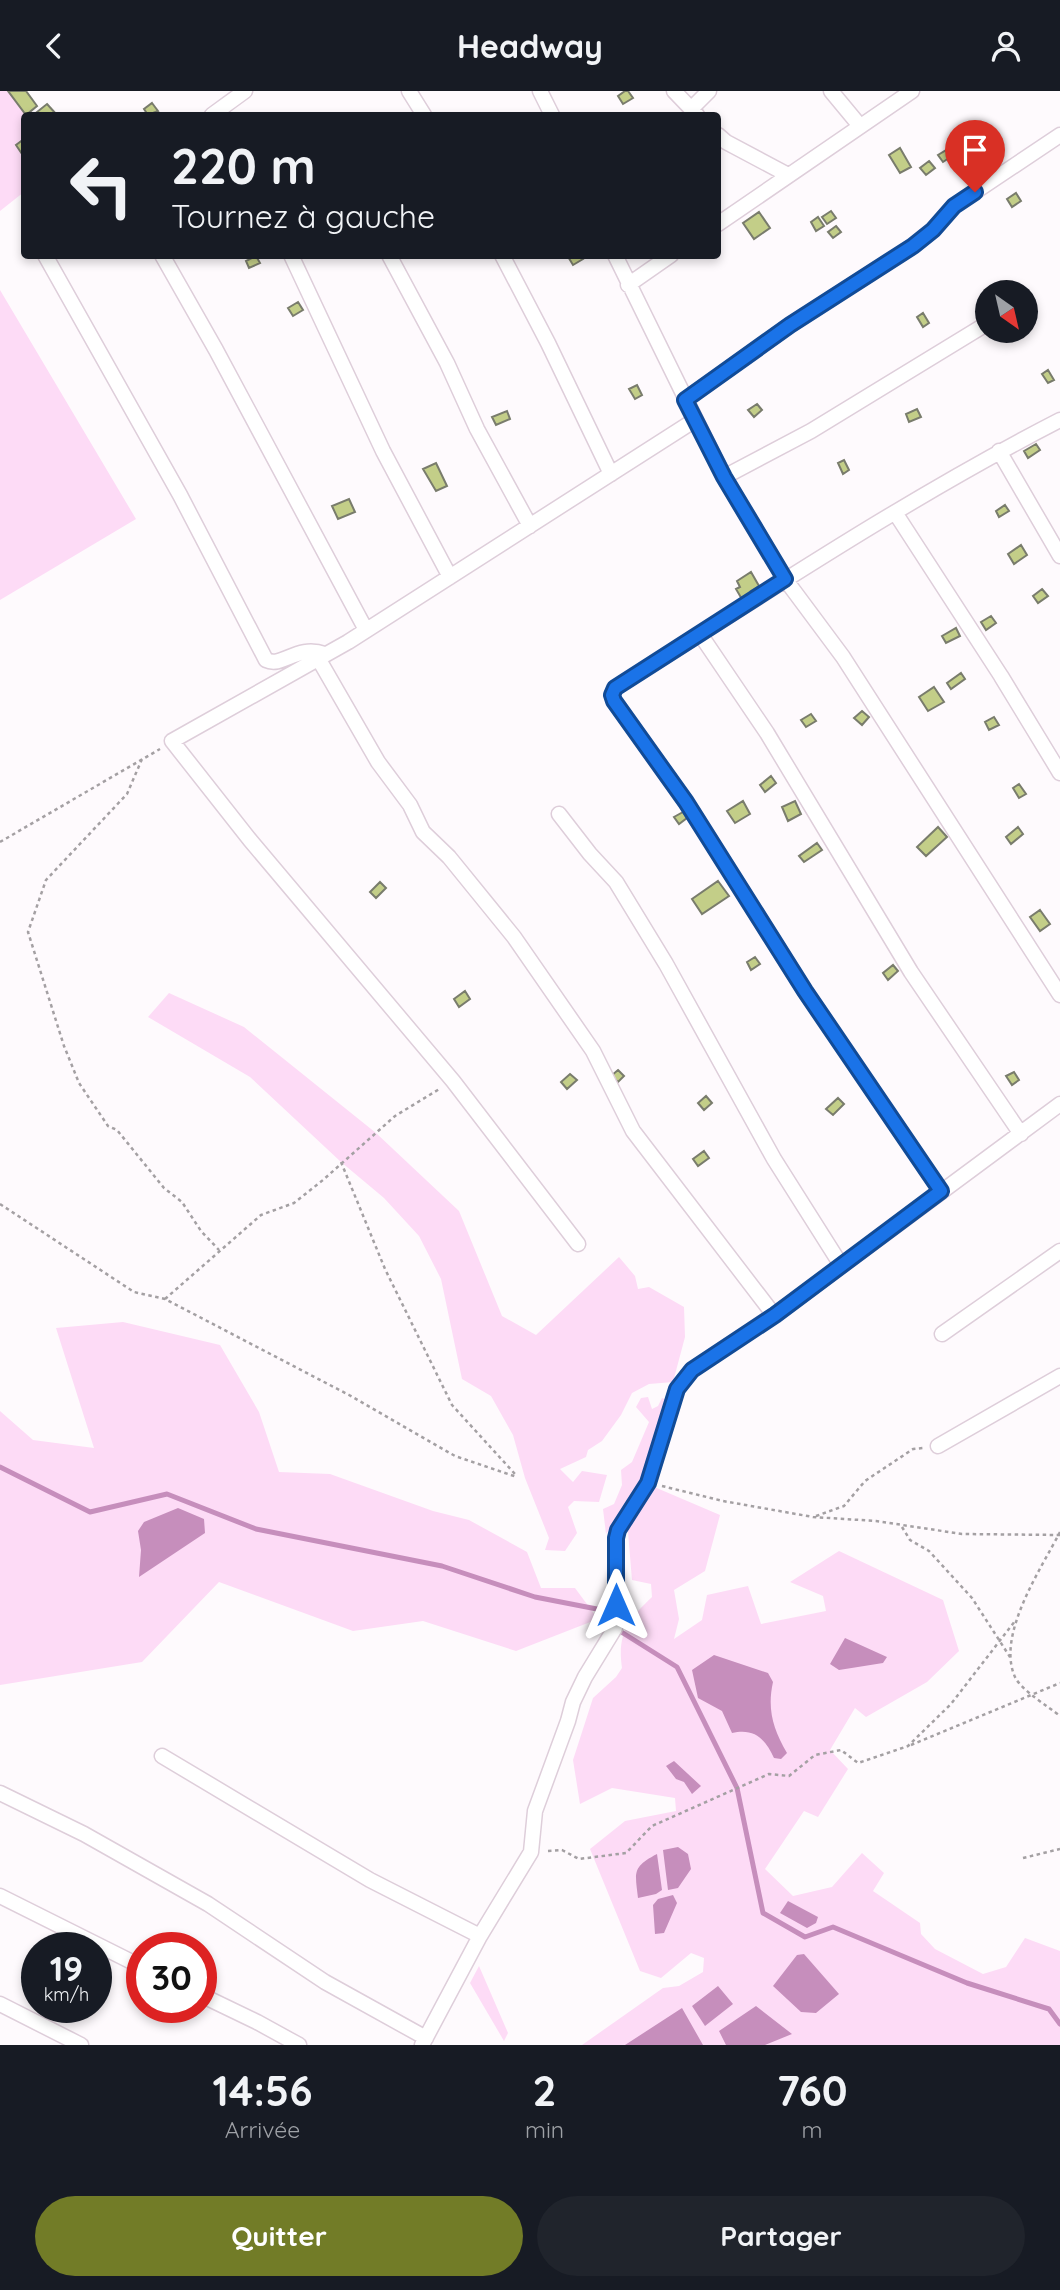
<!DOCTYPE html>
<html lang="fr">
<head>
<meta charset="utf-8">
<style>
  body { margin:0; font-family:Quicksand,sans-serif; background:#20242c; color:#f1f3f6; height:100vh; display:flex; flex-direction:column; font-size:26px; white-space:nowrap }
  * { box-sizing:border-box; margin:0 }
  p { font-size:23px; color:#9ea1a6 }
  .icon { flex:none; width:38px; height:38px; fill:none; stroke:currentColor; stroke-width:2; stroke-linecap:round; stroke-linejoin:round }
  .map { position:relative; height:1954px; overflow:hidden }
  .drawer { display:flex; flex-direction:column; background:#171b24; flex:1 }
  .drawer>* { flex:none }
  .hud { position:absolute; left:21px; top:21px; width:700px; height:147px; border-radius:7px; box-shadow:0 4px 10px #0003; background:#171b24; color:#f1f3f6; overflow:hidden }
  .needle { width:46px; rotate:146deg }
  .tools { position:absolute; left:975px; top:189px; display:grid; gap:14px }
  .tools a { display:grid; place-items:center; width:63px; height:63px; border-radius:50%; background:#171b24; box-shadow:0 4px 10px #0003; font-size:35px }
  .speed { position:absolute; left:21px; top:1841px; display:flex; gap:14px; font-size:35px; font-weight:700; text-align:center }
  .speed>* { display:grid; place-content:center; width:91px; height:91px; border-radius:50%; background:#171b24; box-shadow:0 4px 10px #0003; line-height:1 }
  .speed small { font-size:18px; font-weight:400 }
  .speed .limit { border:10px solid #d22; background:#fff; color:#111 }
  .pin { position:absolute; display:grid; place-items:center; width:60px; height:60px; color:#fff; margin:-72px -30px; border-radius:50% 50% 50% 0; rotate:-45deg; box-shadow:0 0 7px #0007 }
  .pin .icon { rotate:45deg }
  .me { position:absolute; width:77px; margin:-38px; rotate:0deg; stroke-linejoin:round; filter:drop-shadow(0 0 5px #0008) }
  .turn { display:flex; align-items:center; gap:24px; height:147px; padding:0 35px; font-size:32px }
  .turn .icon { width:91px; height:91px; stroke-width:2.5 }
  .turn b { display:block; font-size:49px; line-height:60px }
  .eta { display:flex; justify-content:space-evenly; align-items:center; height:119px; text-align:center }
  .eta b { font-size:42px; font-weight:700; line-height:49px }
  .button { display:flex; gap:14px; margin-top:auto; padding:14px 35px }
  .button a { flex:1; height:80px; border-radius:42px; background:#727c27; color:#fff; font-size:28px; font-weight:700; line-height:80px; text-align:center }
  .button a+a { background:#20242c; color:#f1f3f6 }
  header { display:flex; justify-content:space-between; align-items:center; height:91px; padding:0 35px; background:#171b24; font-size:32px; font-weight:700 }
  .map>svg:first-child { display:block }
  .green { fill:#fddbf6 }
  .water { fill:#c68ebc }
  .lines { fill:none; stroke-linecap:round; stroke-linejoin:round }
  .stream { stroke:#c68ebc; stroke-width:5 }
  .building { fill:#c3ce88; stroke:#797c6c; stroke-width:2 }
  .minor-casing { stroke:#deceda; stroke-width:17 }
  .path { stroke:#a4a0a3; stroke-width:2.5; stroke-dasharray:3.5 3.5; stroke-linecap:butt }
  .minor { stroke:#fff; stroke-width:14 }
  .route-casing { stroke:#114b97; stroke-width:18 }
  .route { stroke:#1a73e8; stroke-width:12 }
</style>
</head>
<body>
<header><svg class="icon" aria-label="back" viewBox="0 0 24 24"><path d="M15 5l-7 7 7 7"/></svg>Headway<svg class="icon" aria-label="person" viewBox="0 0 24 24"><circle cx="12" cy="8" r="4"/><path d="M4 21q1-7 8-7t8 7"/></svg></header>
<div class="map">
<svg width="1060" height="1954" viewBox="0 0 1060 1954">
  <rect width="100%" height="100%" fill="#fefafd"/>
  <path class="green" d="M0,0H26L33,24H24V101L0,120Z
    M0,199L136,428L0,509Z
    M169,902L244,936L376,1042L459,1120L502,1225L536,1244L619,1166L635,1185L638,1198L649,1196L684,1216L685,1246L673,1291L649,1293L632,1302L621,1324L602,1350L588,1359L586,1366L560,1378L573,1391L582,1380L607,1384L599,1411L574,1410L568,1416L577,1442L565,1460L545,1459L549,1447L525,1387L513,1344L491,1305L462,1288L441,1188L419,1145L384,1107L341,1071L250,986L148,926Z
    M123,1231L220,1254L259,1321L279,1381L330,1383L433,1420L469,1429L527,1461L541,1497H575L598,1528L516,1560L423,1530L353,1540L219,1491L142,1571L0,1594V1320L33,1349L94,1357L56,1237Z
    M648,1306L652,1318L658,1315L662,1307L667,1309L643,1390L606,1443L603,1418L614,1413L622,1394L621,1379L632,1371L649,1331L636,1316L641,1307Z
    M652,1395L720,1424L705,1480L674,1499L679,1528L674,1548L702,1529L707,1504L748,1495L761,1533L826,1520L823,1505L790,1491L839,1460L943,1509L959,1560L927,1591L866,1626L855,1617L830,1659L848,1678L818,1726L804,1720L765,1778L793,1805L832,1796L862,1762L884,1782L873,1800L920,1832L921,1843L935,1858L983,1883L1006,1876L1025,1847L1060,1860V1954H582L663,1897L679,1895L703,1881L704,1867L691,1862L661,1887L640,1880L590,1758L625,1730L676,1720L675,1707L612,1697L580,1713L573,1669L593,1607L616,1586L622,1577C617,1543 628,1529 652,1506L651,1493L632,1489L627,1429Z
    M479,1875L508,1942L504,1950L470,1892Z"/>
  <path class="water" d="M178,1417L204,1428L205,1442L139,1486L141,1459L138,1440L144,1431Z
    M845,1547L887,1566L883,1572L839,1579L830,1573Z
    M714,1564L768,1582L773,1591C767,1618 773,1638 787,1662L781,1668L774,1667C765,1648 755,1637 732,1642L722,1620L698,1607L692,1579Z
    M674,1670L701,1695L692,1703L684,1691L676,1688L666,1675Z
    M678,1756L688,1763L691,1778L678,1797L668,1799L663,1759Z
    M657,1763L662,1799L656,1803L638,1807C635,1781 632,1776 657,1763Z
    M673,1804L677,1812L664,1842L655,1843L653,1814L658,1808Z
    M788,1810L818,1826L816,1832L807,1837L780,1822Z
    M804,1863L839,1903L816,1922L801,1921L773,1895L797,1864Z
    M718,1895L733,1913L705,1935L692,1915Z
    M756,1915L792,1943L765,1954H726L719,1940Z
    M682,1917L703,1954H625Z"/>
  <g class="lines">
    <path class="stream" d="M0,1376L90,1421L167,1403L256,1438L442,1475L535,1506L602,1519L615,1537L677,1576L737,1697L763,1822L805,1846L833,1836L967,1892L1049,1918L1060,1933"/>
  </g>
  <path class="building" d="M8,0H26L37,15L26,24Z
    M625,0H628L633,7L623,13L618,5Z
    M152,12L158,20L148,24L144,18Z
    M47,13L57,24H40L37,21Z
    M24,48V66L16,54Z
    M900,57L911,76L900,82L889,64Z
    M948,58L952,65L943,71L938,64Z
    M929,70L935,77L926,84L920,77Z
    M1016,102L1021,110L1012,116L1007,108Z
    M831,120L836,127L827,133L822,126Z
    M759,121L770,137L754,148L743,132Z
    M818,126L824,135L816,140L811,131Z
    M836,135L841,141L833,147L828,141Z
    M567,164H580L583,168L573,174Z
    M256,165L260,172L249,177L246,170Z
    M298,211L303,219L293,225L288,217Z
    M923,222L929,232L923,236L917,226Z
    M1048,279L1054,289L1048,292L1042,283Z
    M637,294L642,304L635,308L629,298Z
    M757,313L762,319L754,326L748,319Z
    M917,318L921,326L909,331L906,323Z
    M507,320L510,328L496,334L492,326Z
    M1036,353L1040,359L1028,367L1024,360Z
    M844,369L849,379L843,383L838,372Z
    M436,372L447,395L436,400L423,378Z
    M349,408L355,421L338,428L332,415Z
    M1005,414L1009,420L999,426L996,420Z
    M1021,454L1027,464L1014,473L1008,463Z
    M751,481L759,495L751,500L754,504L743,510L736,498L740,496L737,490Z
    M1042,498L1048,505L1038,512L1033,505Z
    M991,525L996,532L986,539L981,531Z
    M956,537L960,545L946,552L942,545Z
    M961,582L965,588L951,598L947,592Z
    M934,596L944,611L928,620L919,606Z
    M862,620L869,626L862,634L854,627Z
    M811,623L816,630L806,636L801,629Z
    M994,626L999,634L989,639L985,631Z
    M771,685L776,692L765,701L760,694Z
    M1019,693L1026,703L1019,707L1013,697Z
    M743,710L750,723L735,732L727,720Z
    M795,710L801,723L788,730L782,716Z
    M683,721L687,727L679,733L674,726Z
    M938,736L947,746L926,765L917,756Z
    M1018,736L1023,743L1011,753L1006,746Z
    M817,752L822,759L804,771L799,765Z
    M718,790L729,805L702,823L692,808Z
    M380,791L386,797L376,807L370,801Z
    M1040,819L1050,833L1040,840L1030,826Z
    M755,866L760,873L751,879L747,871Z
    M893,874L898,880L888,889L883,882Z
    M465,900L470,908L459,916L454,908Z
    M618,979L624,985L618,991L611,985Z
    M1014,981L1019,989L1012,994L1006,985Z
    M570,983L577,989L567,998L561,991Z
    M706,1005L712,1012L704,1019L698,1012Z
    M838,1007L844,1013L833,1024L826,1018Z
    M704,1060L709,1067L698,1075L693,1068Z"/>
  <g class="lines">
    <g class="minor-casing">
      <path id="minor" d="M409,0L424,24
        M540,0L552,24
        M674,0L697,24
        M831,0L860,35
        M691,18L709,0
        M212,24L245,0
        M718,44L726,51L788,84
        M718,133L912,0
        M45,164L180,404L266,569C283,577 296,553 325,563
        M162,164L216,259L366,539
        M291,164L383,360L450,486
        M389,164L447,272L477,338L530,435
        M502,164L548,252L611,383
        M615,164L724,386L785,488L843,566L1060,904
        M628,194L671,164
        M685,309L790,234L913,155L933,139L954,115L1060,44
        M999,360L1060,465
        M724,386L811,340L983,235
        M896,423L1001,585L1060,682
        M700,543L767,642L911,881L1021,1043
        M318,567L378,671L410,714L423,741L449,766L514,846L593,960L633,1040L774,1224
        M559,723L590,763L616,791L666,873L774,1068L841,1174
        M941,1100L805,900L686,711L614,610L612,604L615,597C761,505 906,408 1060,329
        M578,1153L453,990L250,749L172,650L348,551L695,329
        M942,1243L1060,1160
        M938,1355L1060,1285
        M162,1665L370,1789L480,1845
        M0,1702L84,1743L208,1813L325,1891L426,1947
        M0,1805L142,1876
        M201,1904L257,1931L299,1954
        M0,1913L81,1954
        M422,1954L480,1845L531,1761L535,1720L568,1630L573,1611L585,1586L615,1537L616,1447L618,1439L648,1392L677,1298L692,1279L790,1213L1060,1013"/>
    </g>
    <path class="path" d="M142,668L127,703L46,789L28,841L64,955L79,992L108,1035L117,1039L164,1097L182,1111L201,1140L219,1159
      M0,751L160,658
      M341,1071L385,1178L452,1314L515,1383
      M0,1113L134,1201L165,1208L349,1304L455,1365L517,1386
      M165,1208L261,1124L294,1112L323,1089L395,1025L441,997
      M662,1395L723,1410L813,1426L876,1430L962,1443L1060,1444
      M816,1425L844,1415L865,1390L913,1358L923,1357
      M902,1436L910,1449L929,1460L972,1507L1010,1566
      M1060,1441C1041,1478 996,1544 1015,1586C1021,1599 1049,1616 1060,1625
      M911,1654L1060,1592
      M548,1760L562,1759L579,1768L626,1762L652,1735L769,1683L789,1685L815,1664L841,1659L858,1672L908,1655L951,1613L1015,1530
      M1023,1767L1060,1758"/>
    <use href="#minor" class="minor"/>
  </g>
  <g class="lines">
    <g class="route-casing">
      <path id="route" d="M616,1514V1447L618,1439L648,1392L677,1298L692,1279L775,1224L941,1100L805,900L686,711L614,610L612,604L615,597L785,488L724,386L685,309L790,234L913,155L933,139L954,115L975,101"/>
    </g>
    <use href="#route" class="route"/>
  </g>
</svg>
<div class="tools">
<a><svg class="needle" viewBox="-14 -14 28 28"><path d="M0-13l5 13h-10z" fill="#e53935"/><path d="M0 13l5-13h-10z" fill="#9ea1a6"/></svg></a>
</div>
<div class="speed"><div>19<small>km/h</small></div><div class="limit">30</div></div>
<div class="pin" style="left:975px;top:101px;background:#d93025"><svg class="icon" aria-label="arrive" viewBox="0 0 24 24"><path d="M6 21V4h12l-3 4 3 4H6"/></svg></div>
<svg class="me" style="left:616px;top:1514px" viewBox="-20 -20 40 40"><path d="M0-17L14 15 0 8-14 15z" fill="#1a73e8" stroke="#fff" stroke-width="4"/></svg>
<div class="hud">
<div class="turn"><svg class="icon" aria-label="left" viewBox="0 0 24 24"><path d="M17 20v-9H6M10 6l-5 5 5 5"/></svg><div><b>220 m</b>Tournez à gauche</div></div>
</div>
</div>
<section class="drawer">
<div class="eta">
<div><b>14:56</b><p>Arrivée</p></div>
<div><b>2</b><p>min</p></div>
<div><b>760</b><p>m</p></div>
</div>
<div class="button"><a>Quitter</a><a>Partager</a></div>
</section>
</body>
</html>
